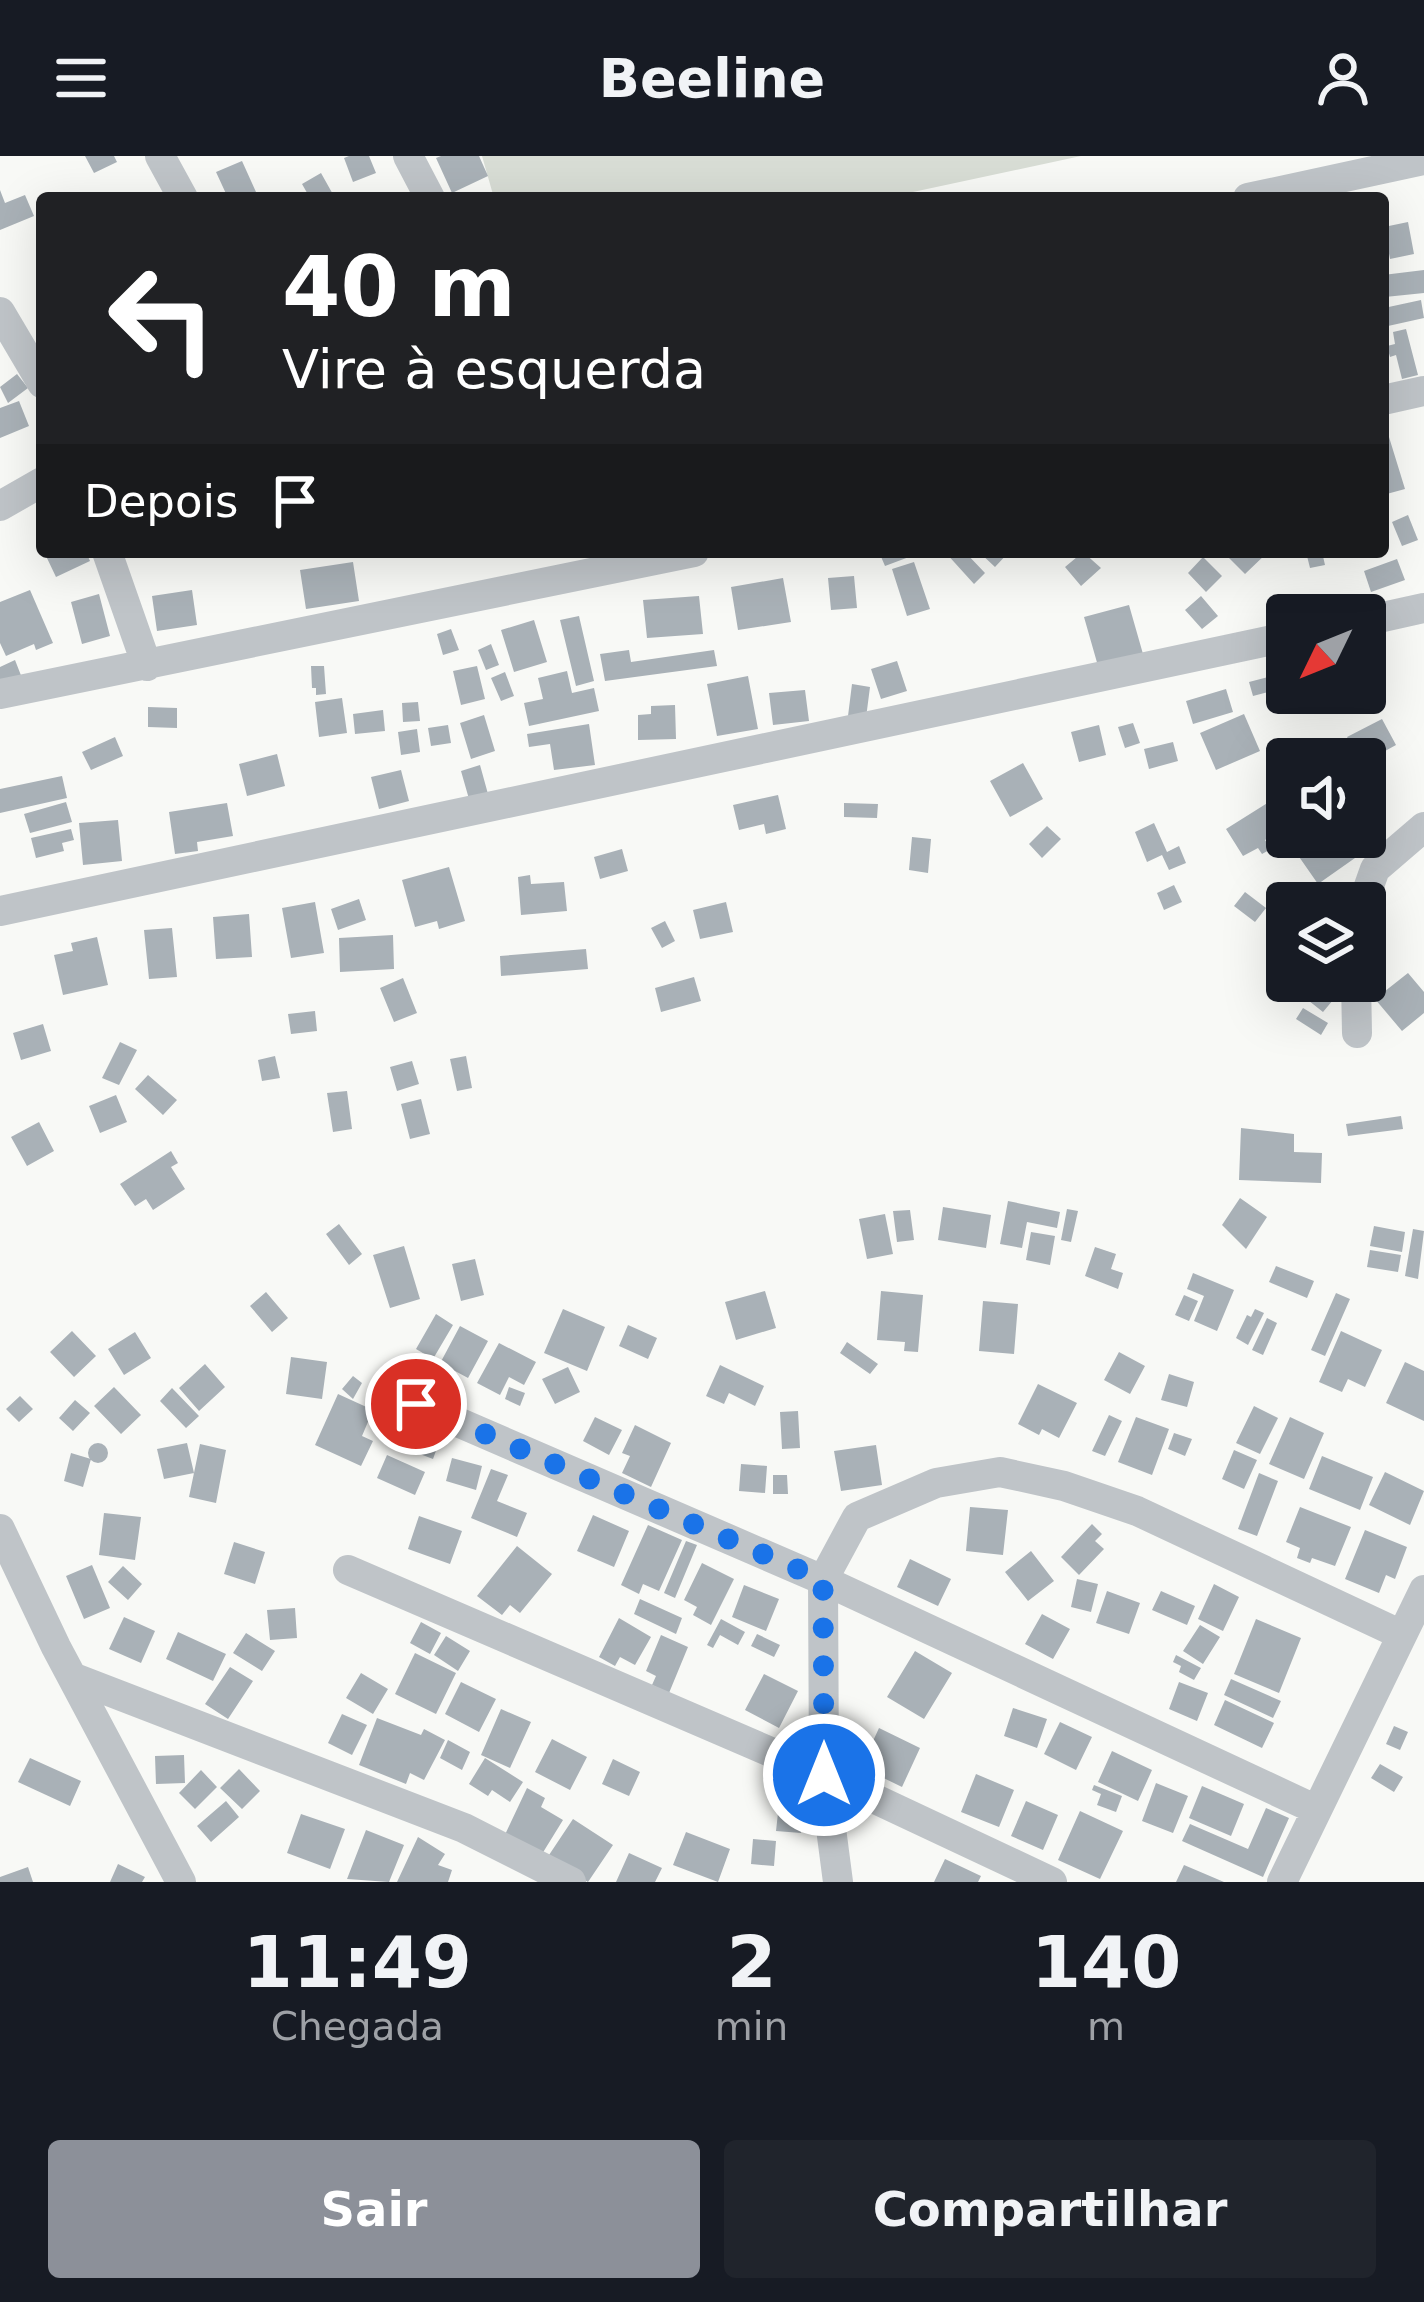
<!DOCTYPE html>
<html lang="pt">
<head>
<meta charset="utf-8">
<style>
  body { margin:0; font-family:"DejaVu Sans",sans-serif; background:#20242c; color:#f1f3f6; height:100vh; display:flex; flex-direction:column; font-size:45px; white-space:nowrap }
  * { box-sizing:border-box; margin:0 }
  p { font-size:39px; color:#9ea1a6 }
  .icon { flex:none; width:66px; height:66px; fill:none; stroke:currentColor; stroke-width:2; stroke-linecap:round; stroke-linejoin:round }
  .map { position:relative; height:1726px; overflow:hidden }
  .details { display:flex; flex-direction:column; background:#171b24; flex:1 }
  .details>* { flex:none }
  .top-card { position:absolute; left:36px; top:36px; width:1353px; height:366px; border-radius:12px; box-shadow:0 12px 48px #0002; background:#202124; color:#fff; overflow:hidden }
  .needle { width:78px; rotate:227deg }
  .fabs { position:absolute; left:1266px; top:438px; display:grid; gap:24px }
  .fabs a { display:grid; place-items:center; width:120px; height:120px; border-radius:12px; background:#171b24; box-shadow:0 12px 48px #0002; font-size:60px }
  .pin { position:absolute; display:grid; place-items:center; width:102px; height:102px; color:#fff; margin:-51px; border:6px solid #fff; border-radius:50%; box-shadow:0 3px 12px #0007 }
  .me { position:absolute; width:132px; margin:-66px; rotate:0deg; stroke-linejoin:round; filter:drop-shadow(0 0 9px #0008) }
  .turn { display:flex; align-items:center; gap:42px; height:252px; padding:0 48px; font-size:54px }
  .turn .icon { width:156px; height:156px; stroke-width:2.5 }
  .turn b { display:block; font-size:84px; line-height:102px }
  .then { display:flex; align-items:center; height:114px; padding:0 48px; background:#0003; gap:24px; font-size:45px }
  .eta { display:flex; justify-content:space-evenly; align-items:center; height:204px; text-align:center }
  .eta b { font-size:72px; font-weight:800; line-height:84px }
  .cta { display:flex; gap:24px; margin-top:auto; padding:24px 48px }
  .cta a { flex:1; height:138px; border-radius:12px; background:#8c9099; color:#fff; font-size:48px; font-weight:800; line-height:138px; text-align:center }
  .cta a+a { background:#20242c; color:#f1f3f6 }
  header { display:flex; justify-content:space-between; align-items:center; height:156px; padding:0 48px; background:#171b24; font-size:54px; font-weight:800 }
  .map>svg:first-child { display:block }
  .green { fill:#d8ddd5 }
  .building { fill:#a9b1b7 }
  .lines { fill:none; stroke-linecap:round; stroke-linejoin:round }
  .minor { stroke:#bfc4c8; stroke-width:30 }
  .route { stroke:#1a73e8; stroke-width:21; stroke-dasharray:0 37.8 }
</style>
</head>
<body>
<header><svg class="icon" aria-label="menu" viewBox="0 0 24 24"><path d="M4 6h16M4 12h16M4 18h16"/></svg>Beeline<svg class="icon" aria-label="person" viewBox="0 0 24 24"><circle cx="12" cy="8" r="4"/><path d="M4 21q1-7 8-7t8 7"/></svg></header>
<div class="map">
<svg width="1424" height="1726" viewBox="0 0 1424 1726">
  <rect width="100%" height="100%" fill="#f8f9f6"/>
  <path class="green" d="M482,0H1081L885,42H494Z"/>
  <path class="building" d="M85,0H114L117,6L94,17Z
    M349,0H369L376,17L353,26L344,2Z
    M441,0H479L488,20L452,37L436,2Z
    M242,5L256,36L242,42H228L216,16Z
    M321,17L335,42H310L302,28Z
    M0,34L5,47L25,39L34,60L0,74Z
    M1408,66L1414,98L1390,103L1384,71Z
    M1424,114V137L1385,141L1383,119Z
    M1421,144L1424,162L1388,170L1384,152Z
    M1406,173L1418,219L1402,223L1396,199L1390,201L1387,190L1395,188L1393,176Z
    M17,218L28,232L8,247L0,231Z
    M19,245L29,270L0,282V252Z
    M1389,281L1405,333L1383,339V283Z
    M1408,359L1418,384L1402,390L1392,366Z
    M53,396H86L90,405L56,421L46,400Z
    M879,396H907L909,401L885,410Z
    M945,396H965L985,417L974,428Z
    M979,396H1009L995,411Z
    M1083,396L1101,412L1081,430L1065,411Z
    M1223,396H1268L1245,418Z
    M1306,396H1322L1325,409L1310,412Z
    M1203,401L1222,420L1206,436L1188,417Z
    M1397,403L1405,424L1371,436L1364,415Z
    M353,406L359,445L306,453L300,414Z
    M914,406L930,453L907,460L892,413Z
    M854,420L857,452L831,454L828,422Z
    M783,422L791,466L738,474L731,431Z
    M30,434L53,487L36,494L34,488L6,500L0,487V446Z
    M192,434L197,469L157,475L152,440Z
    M99,438L110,480L82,488L71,446Z
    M699,440L703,478L647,482L643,444Z
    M1201,440L1218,460L1202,473L1185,454Z
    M1129,449L1143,498L1098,510L1084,461Z
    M579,460L594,525L576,530L560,464Z
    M534,464L547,506L514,516L501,474Z
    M451,473L459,494L443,499L437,478Z
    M491,488L499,509L486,514L478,494Z
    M629,494L631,506L714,494L717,510L605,525L600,498Z
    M15,504L22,522L0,531V511Z
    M897,505L907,535L881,543L871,513Z
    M311,510H324L326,538L316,539V532H312Z
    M477,510L485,543L461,549L453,515Z
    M567,515L572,537L594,532L599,555L529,570L524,547L543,543L538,522Z
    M505,516L514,540L501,545L491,522Z
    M1276,519L1279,533L1253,540L1249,526Z
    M748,520L758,573L717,580L707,528Z
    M852,528L870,531L866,562L848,560Z
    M1226,533L1233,556L1193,568L1186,545Z
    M805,534L809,565L773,569L769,537Z
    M342,542L347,577L319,581L315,546Z
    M418,546L420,565L403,566L402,547Z
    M675,549L676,583L638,584V559L651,558V550Z
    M148,551L177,552V572L148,571Z
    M383,554L385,575L355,578L353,558Z
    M1244,558L1260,595L1216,614L1200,577Z
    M484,559L495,595L471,603L460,567Z
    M1382,563L1396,589L1365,606L1359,603L1347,581Z
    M1133,567L1140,587L1125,592L1118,571Z
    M589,568L595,609L554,614L550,588L529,591L527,578Z
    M448,569L451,587L431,590L428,572Z
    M1099,569L1106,599L1079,606L1071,576Z
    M417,573L420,596L401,599L398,576Z
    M115,581L123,600L91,614L82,596Z
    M1306,582L1308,603H1285L1284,583Z
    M1173,586L1178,605L1149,613L1144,593Z
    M277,598L285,630L247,640L239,608Z
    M1023,607L1043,643L1010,661L990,625Z
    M480,609L488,638L469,643L461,615Z
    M401,614L409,645L379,653L371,621Z
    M62,620L67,642L0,657V633Z
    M778,639L786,673L766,678L764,668L739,674L733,649Z
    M66,646L72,666L30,677L24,658Z
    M1269,646L1284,672L1265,684L1271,693L1262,698L1258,692L1243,700L1226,673Z
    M227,647L233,680L197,686L198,695L175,698L169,656Z
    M844,647L878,648L877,662L844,661Z
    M118,664L122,705L83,709L79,667Z
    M1154,667L1167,696L1179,690L1186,707L1169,714L1162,699L1147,706L1135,676Z
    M1047,670L1061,683L1042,702L1029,688Z
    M71,673L74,684L62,687L64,695L36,702L31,682Z
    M912,681L931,683L928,717L909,714Z
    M1315,681H1340L1355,702L1318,728L1295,695Z
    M622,693L628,715L600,723L594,701Z
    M449,711L465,765L439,773L437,765L415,771L402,724Z
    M530,719L531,728L564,726L567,755L521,759L518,721Z
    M1174,729L1182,746L1164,754L1157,737Z
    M1245,736L1266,752L1255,766L1234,750Z
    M359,743L366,764L338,774L331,753Z
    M315,746L324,797L291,802L282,752Z
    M726,746L733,776L700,783L693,754Z
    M249,758L252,801L216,803L213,761Z
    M665,765L675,785L662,792L651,772Z
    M172,772L177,821L149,823L144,774Z
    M393,779L394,813L340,816L339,782Z
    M97,781L108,829L63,839L54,799L73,795L71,787Z
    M586,793L588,813L501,820L500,800Z
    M1408,817L1424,836V857L1402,875L1375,843Z
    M694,821L701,845L661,856L655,832Z
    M403,822L417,857L394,866L380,832Z
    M1309,825H1334L1343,832L1323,856L1299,837Z
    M1303,852L1328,867L1321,879L1296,863Z
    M315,855L317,875L291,878L288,858Z
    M43,868L51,895L21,904L13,877Z
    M120,886L137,894L119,929L102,922Z
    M275,900L280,922L262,925L258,904Z
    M466,900L472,932L457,935L450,903Z
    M412,905L419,928L397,935L390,911Z
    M148,919L177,944L163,959L135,933Z
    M347,935L352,973L333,976L327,937Z
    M116,939L127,966L100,977L89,950Z
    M421,943L430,978L410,983L401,948Z
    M1401,960L1403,973L1348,980L1346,968Z
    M39,966L54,995L27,1010L11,981Z
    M1241,972L1294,978V996L1322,997L1321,1027L1239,1024Z
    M171,995L178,1007L171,1011L185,1033L153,1054L146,1043L135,1050L120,1028Z
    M1240,1042L1267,1061L1246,1093L1222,1069Z
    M1008,1045L1060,1056L1057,1072L1027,1066L1022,1092L1000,1088Z
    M943,1051L991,1059L986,1092L938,1084Z
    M1067,1053L1078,1055L1071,1086L1061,1084Z
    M910,1054L914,1084L897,1086L893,1055Z
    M885,1058L893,1098L867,1103L859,1063Z
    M339,1068L362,1098L349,1109L326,1078Z
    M1374,1070L1405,1076L1402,1096L1370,1090Z
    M1413,1073L1424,1075L1418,1123L1405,1120Z
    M1031,1076L1055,1080L1050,1109L1026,1104Z
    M404,1090L420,1143L390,1152L373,1099Z
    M1095,1091L1116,1098L1111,1113L1123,1117L1118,1133L1085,1120Z
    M1370,1094L1401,1099L1398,1116L1367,1111Z
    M475,1103L484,1139L461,1145L452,1108Z
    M1276,1110L1314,1125L1307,1142L1269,1126Z
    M1193,1117L1234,1134L1217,1175L1194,1165L1204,1140L1187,1133Z
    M765,1135L776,1172L736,1184L725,1146Z
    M881,1135L923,1139L918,1196L904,1195L905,1186L877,1184Z
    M266,1136L288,1162L272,1176L250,1150Z
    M1336,1137L1350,1143L1325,1200L1311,1194Z
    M1184,1139L1198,1145L1189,1165L1175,1159Z
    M983,1145L1018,1148L1014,1198L979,1195Z
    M563,1153L605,1171L587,1215L544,1197Z
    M1255,1153L1264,1157L1248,1189L1236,1182L1247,1159L1251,1161Z
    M436,1158L453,1169L433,1203L416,1193Z
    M1267,1162L1277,1167L1263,1199L1252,1194Z
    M628,1169L657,1182L648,1203L619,1190Z
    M460,1170L488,1185L468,1222L455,1215L451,1220L437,1213Z
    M72,1175L96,1200L74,1221L50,1196Z
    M1341,1175L1382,1194L1365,1231L1348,1223L1342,1236L1319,1226Z
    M135,1176L151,1202L124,1219L108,1193Z
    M847,1186L878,1208L870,1218L840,1197Z
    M499,1187L536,1206L524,1229L509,1221L500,1239L477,1227Z
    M1119,1196L1145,1210L1130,1238L1104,1224Z
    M291,1201L327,1206L322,1243L286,1238Z
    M1405,1206L1424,1215V1265L1386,1247Z
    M205,1208L225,1231L199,1255L179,1232Z
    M720,1209L764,1230L755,1250L729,1237L724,1248L706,1240Z
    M568,1211L580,1236L555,1248L542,1223Z
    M1169,1218L1194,1226L1187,1251L1161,1244Z
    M353,1220L362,1227L353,1243L342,1233Z
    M1038,1228L1077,1247L1059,1282L1042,1273L1039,1279L1018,1268Z
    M114,1231L141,1259L121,1278L94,1250Z
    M509,1231L525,1237L520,1250L505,1243Z
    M172,1232L199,1260L186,1272L160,1245Z
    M338,1238L373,1254L362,1280L373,1285L361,1310L315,1289Z
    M20,1240L33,1253L19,1266L6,1253Z
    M75,1244L90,1257L73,1275L59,1262Z
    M1254,1250L1278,1262L1260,1298L1236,1287Z
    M798,1255L800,1292L782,1293L780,1256Z
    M1109,1259L1122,1265L1105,1300L1092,1295Z
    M595,1261L622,1274L609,1299L583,1285Z
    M1136,1261L1169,1273L1152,1319L1118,1306Z
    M1290,1261L1324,1277L1304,1323L1269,1308Z
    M635,1269L671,1287L651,1331L622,1317L630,1300L622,1297Z
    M420,1271L442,1278L433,1303L412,1295Z
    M1174,1277L1192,1283L1185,1300L1168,1293Z
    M88 1297a10 10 0 1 1 20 0a10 10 0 1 1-20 0Z
    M187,1287L194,1317L164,1323L157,1293Z
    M200,1288L226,1294L216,1347L189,1341Z
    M876,1289L882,1329L841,1335L834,1295Z
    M1234,1294L1257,1304L1244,1333L1222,1323Z
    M71,1297L91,1303L83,1331L64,1325Z
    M387,1299L425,1316L415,1339L377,1322Z
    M1322,1300L1373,1321L1360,1354L1309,1333Z
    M452,1302L482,1310L476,1334L446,1325Z
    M741,1308L767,1310L765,1337L739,1335Z
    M491,1313L508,1319L497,1345L527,1357L517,1381L471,1362Z
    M1385,1316L1424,1335L1410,1369L1369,1349Z
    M1259,1317L1278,1325L1257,1380L1238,1373Z
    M773,1319H787L788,1338H773Z
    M970,1351L1008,1354L1003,1399L966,1395Z
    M1300,1351L1351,1371L1335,1410L1312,1402L1310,1407L1297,1402L1300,1392L1286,1386Z
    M104,1357L141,1361L135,1404L99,1399Z
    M593,1359L629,1375L614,1411L577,1395Z
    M419,1360L462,1375L450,1408L408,1393Z
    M1092,1368L1102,1378L1095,1385L1104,1393L1079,1419L1061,1401Z
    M648,1369L682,1384L659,1435L643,1428L639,1438L621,1429Z
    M1365,1374L1407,1391L1395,1423L1386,1419L1379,1437L1345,1423Z
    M686,1385L697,1389L675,1442L664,1437Z
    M234,1386L265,1396L255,1428L224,1418Z
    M517,1390L552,1418L520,1457L510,1449L502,1459L477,1440Z
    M1031,1395L1054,1425L1028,1445L1005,1416Z
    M910,1403L951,1423L938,1450L897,1431Z
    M702,1407L734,1423L711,1469L693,1459L697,1451L684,1444Z
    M92,1409L110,1452L84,1463L66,1420Z
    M123,1410L142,1428L128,1444L108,1426Z
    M1077,1423L1098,1428L1091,1456L1071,1451Z
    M1214,1428L1239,1441L1223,1475L1198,1463Z
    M744,1429L779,1443L766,1475L732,1461Z
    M1107,1435L1140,1447L1129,1478L1096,1467Z
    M1161,1435L1195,1450L1187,1469L1152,1454Z
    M640,1443L682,1462L676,1478L634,1458Z
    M295,1452L297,1482L270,1484L267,1454Z
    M1042,1458L1070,1473L1053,1503L1025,1488Z
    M124,1461L155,1475L141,1507L109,1493Z
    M619,1462L651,1481L635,1509L620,1501L615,1510L599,1501Z
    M721,1463L745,1476L738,1489L720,1479L713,1492L707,1489Z
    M1256,1463L1301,1482L1279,1537L1234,1518Z
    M421,1466L441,1477L430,1498L410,1487Z
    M1200,1469L1220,1481L1203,1508L1183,1495Z
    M178,1476L226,1498L213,1525L166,1503Z
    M246,1477L275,1495L262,1515L233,1497Z
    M757,1478L780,1489L774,1501L751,1490Z
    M661,1479L688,1491L669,1537L652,1529L656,1520L646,1515Z
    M446,1480L470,1495L458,1515L434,1499Z
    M915,1495L952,1517L924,1563L887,1541Z
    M415,1497L456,1517L436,1558L395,1538Z
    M1176,1499L1201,1512L1194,1524L1179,1516L1181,1510L1173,1506Z
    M230,1511L253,1525L228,1563L205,1548Z
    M361,1517L388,1533L373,1558L346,1542Z
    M764,1518L798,1535L779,1572L745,1554Z
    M1231,1523L1281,1545L1273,1562L1224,1539Z
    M461,1526L496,1543L479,1576L445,1558Z
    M1179,1526L1208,1537L1197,1565L1169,1553Z
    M1225,1544L1274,1567L1262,1592L1214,1569Z
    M1013,1552L1047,1563L1037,1592L1004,1580Z
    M501,1553L531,1566L510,1612L481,1599Z
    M342,1558L367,1569L352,1599L328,1587Z
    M377,1562L421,1579L424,1573L445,1584L424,1624L410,1617L406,1628L359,1609Z
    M1060,1566L1092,1581L1076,1614L1044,1598Z
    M1394,1570L1408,1576L1400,1594L1386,1588Z
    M879,1572L920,1592L902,1631L861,1611Z
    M552,1583L587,1601L570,1634L535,1616Z
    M448,1584L470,1596L462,1614L440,1602Z
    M1112,1595L1152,1614L1138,1645L1098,1626Z
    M184,1599L185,1627L156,1628L155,1600Z
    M30,1602L81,1625L70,1650L18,1626Z
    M485,1602L523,1626L510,1646L492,1634L488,1640L469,1628Z
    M613,1603L640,1616L629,1640L602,1628Z
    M1380,1608L1403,1621L1394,1636L1371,1622Z
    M239,1613L260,1635L242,1653L220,1632Z
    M201,1614L217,1631L195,1653L179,1637Z
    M976,1618L1014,1634L999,1671L961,1656Z
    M1156,1627L1188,1640L1173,1677L1142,1665Z
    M1094,1629L1122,1640L1116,1656L1097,1649L1101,1638L1092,1634Z
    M1202,1630L1244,1648L1231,1680L1189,1662Z
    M527,1632L545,1642L541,1651L563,1664L542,1698L502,1685Z
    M226,1645L239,1661L211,1686L197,1670Z
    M1026,1645L1058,1659L1043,1694L1011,1680Z
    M779,1648L804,1650L801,1677L776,1675Z
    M1266,1652L1289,1662L1263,1721L1182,1685L1190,1668L1248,1693Z
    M1080,1655L1123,1675L1100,1723L1058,1704Z
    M301,1658L345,1673L330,1713L287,1697Z
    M573,1663L613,1689L588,1726L547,1702Z
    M366,1674L404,1689L389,1726L347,1723Z
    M686,1676L730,1693L718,1726L673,1709Z
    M418,1681L445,1698L438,1709L452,1714L448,1726H397Z
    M753,1683L776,1685L774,1710L751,1708Z
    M629,1697L662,1712L655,1726H616Z
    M945,1703L981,1720L978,1726H934Z
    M118,1708L145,1721L142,1726H110Z
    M1184,1709L1224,1726H1176Z
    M28,1711L33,1726H0V1721Z"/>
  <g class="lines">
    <path class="minor" d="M160,0L183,42
      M408,0L430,42
      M1248,42L1424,4
      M0,156L42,227
      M1383,244L1424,235
      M0,350L42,326
      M107,396L147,510
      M1365,465L1424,452
      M0,538L694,396
      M1363,747L1375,713L1424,671
      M0,755L1287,481
      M1356,825L1357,877
      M416,1248L823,1424L857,1361L936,1327L1000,1316L1064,1330L1137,1355L1402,1479
      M0,1373L56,1491L181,1726
      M348,1414L824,1619L1052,1726
      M72,1521L464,1672L571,1726
      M838,1726L824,1619L823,1424L1317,1654
      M1282,1726L1424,1434"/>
  </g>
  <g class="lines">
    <path class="route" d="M416,1248L823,1424L824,1619"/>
  </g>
</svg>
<div class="fabs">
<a><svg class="needle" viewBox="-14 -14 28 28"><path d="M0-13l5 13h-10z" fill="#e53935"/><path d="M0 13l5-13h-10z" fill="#9ea1a6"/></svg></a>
<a><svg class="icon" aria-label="sound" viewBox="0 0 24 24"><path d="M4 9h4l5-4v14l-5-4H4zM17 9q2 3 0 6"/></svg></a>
<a><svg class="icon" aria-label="layers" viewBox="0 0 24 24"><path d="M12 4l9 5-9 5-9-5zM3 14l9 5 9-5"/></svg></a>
</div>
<div class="pin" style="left:416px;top:1248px;background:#d93025"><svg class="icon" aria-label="arrive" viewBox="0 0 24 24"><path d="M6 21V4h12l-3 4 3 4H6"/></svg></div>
<svg class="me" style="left:824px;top:1619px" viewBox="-20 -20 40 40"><circle r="17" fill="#1a73e8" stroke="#fff" stroke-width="3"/><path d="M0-11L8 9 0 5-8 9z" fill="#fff"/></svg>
<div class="top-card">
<div class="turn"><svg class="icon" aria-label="left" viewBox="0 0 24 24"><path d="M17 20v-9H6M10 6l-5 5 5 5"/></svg><div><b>40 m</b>Vire à esquerda</div></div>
<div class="then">Depois<svg class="icon" aria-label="arrive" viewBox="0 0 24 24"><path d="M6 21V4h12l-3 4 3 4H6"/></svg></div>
</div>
</div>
<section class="details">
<div class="eta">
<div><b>11:49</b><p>Chegada</p></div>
<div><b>2</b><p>min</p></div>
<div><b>140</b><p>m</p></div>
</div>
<div class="cta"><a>Sair</a><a>Compartilhar</a></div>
</section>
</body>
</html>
